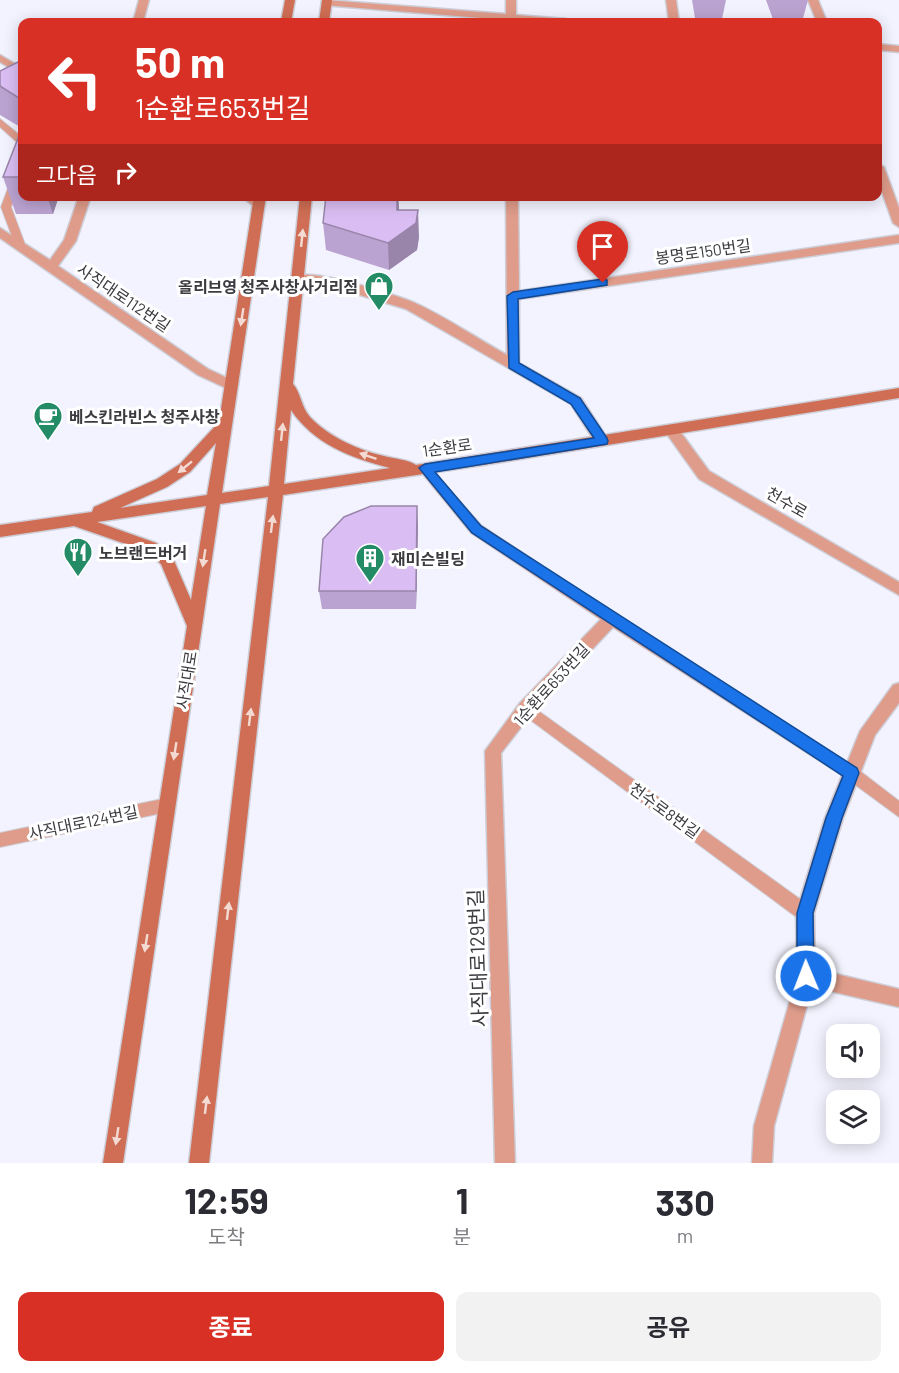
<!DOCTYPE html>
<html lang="ko">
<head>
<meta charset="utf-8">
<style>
  body { margin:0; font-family:Barlow,"Noto Sans KR",sans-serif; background:#f2f2f3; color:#2b2b33; height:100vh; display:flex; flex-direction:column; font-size:22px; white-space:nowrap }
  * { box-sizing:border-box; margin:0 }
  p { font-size:20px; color:#7c7c81 }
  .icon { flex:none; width:33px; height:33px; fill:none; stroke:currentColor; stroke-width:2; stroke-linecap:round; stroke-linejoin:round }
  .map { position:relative; height:1163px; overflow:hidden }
  .details { display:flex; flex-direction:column; background:#fff; flex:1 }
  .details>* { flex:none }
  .top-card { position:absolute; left:18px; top:18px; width:864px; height:183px; border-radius:12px; box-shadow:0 3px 15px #0003; background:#d93025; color:#fff; overflow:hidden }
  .buttons { position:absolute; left:826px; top:1024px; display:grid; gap:12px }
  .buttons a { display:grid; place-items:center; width:54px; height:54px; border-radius:12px; background:#fff; box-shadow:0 3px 15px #0003; font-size:30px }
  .pin { position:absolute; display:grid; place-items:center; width:51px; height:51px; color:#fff; margin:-62px -26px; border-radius:50% 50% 50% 0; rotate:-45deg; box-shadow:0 0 6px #0007 }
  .pin .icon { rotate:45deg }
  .me { position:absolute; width:66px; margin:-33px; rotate:359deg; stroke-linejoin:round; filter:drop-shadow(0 0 4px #0008) }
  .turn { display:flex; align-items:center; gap:21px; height:126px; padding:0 18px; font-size:27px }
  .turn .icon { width:78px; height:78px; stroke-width:2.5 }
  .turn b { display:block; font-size:42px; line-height:51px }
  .then { display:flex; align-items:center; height:57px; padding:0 18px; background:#0003; gap:12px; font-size:22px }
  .eta { display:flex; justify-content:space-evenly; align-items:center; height:102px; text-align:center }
  .eta b { font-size:36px; font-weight:700; line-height:42px }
  .button { display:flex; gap:12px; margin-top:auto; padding:12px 18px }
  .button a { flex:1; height:69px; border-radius:12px; background:#d93025; color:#fff; font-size:24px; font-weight:700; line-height:69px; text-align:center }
  .button a+a { background:#f2f2f3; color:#2b2b33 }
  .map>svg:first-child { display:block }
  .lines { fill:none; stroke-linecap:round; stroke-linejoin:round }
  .lane-casing { stroke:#cdced8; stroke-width:2 }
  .street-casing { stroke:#cdced8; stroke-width:3 }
  .secondary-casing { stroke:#cdced8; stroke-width:3 }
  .lane { fill:#df9c8a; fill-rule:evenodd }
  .street { fill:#df9c8a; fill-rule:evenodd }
  .secondary { fill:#cf6e54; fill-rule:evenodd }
  .wall { fill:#bba3d1 }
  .shaded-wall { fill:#9985aa }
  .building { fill:#dabef3; stroke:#9985aa; stroke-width:1.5 }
  .oneway { fill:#f3dbd4 }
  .route { fill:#1a73e8; stroke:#114b97; stroke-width:1.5 }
  .labels { text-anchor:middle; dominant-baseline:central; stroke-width:6; stroke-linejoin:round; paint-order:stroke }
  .street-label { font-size:16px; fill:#3b3b40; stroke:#fff }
  .poi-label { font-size:16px; font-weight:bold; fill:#3b3b40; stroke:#fff; text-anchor:start }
  .near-street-label { font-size:20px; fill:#3b3b40; stroke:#fff }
</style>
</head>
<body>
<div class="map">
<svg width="899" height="1163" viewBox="0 0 899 1163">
  <rect width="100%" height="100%" fill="#f2f3fe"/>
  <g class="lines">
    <g class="lane-casing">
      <path id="lane" d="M0,119L22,137V145L19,144L0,127Z
        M22,161V176L11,207L26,247L21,250L16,247L1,207L17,164Z
        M425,464L429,466L481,525L616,615L856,768L899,801V817L846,778L606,623L471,533L421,472L419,469L421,466Z
        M526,702L811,907L813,913L811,919L805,921L799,919L521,713L519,708L521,703Z
        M167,798L172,800L175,805L172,810L167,812L0,847V833Z"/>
    </g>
    <g class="street-casing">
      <path id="street" d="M139,0H149L143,22H133Z
        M326,0L506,14V0H516V15L566,19L571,22H506V20L323,5V1Z
        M666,0H676L679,22H669Z
        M808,0H818L827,22H817Z
        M878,44L899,46V52L878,50Z
        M0,55L22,68V75L0,62Z
        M878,164L884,167L899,208V227L893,223L878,181Z
        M79,196H91L76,241L58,266L208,369L236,382L238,385L236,388H226L198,375L0,238V228L50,260L64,240Z
        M241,196H255L265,204L263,207H255Z
        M506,196H518L519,291L899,235V243L519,299V363L581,398L609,441L602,446L597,445L571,404L406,309L327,285L298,282L292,278C304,265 397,295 415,303C446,317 476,338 507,355Z
        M671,425L676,426L709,471L899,582V595L699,479L664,430Z
        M611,613L616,614L619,619L616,624L532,713L501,753L515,1163H495L485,751L520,703L606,614Z
        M899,683V703L875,735L843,818L814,913L815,969L899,989V1007L812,987L774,1126L772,1163H752L754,1126L797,976L796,913L825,818L860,731L893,685Z"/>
    </g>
    <g class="secondary-casing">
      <path id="secondary" d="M285,0H295L291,22H281Z
        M322,0H332L329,22H319Z
        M254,196H266L222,493L269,486L300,196H312L293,384C301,393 301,407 310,417C329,437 358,450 384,456C394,459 407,459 416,465L899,388V398L483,465L283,495L209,1163H189L268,497L220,504L123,1163H103L187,626L161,564L146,551L74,526L0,537V525L92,512L94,507L157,479L180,464L219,422ZM291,410C314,444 351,458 390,468L284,484ZM216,443L207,495L120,508L167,487L190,472ZM206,506L191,600L172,556L156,543L97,522Z"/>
    </g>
    <use href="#lane" class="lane"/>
    <use href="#street" class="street"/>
    <use href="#secondary" class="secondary"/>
  </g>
  <path class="wall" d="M692,0H726L722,19L695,18Z
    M766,0H808L802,22H774Z
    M22,63V196H59L53,214H16L3,177L22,128L0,115V71Z
    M326,196H398L399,210L419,237L417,250L389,270L326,250L323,223Z
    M418,525L416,609H322L319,591Z"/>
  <path class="shaded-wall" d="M47,196H59L53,214Z
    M397,196H398L399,209L398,235L418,210L419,237L417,250L389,270L388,243L397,210Z
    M417,506L418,525L416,609V591Z"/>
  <path class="building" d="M20,61L22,63V100L0,86V71Z
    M22,128V177H3Z
    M326,196H397V210H418L416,223L388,243L323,223Z
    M371,506H417L416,591H319L323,539L344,517Z"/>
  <defs><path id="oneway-solid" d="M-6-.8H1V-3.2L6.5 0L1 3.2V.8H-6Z" transform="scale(1.5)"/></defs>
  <g class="oneway">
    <use href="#oneway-solid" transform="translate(302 238) rotate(-84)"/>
    <use href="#oneway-solid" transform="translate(242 317) rotate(99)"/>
    <use href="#oneway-solid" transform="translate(282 432) rotate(-84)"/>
    <use href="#oneway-solid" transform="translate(368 456) rotate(-161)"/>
    <use href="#oneway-solid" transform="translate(185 467) rotate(141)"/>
    <use href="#oneway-solid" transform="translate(272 524) rotate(-83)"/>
    <use href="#oneway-solid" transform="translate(204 558) rotate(99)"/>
    <use href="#oneway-solid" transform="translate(250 717) rotate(-83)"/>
    <use href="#oneway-solid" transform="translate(175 751) rotate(99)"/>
    <use href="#oneway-solid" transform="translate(228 911) rotate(-83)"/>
    <use href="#oneway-solid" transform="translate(146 943) rotate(99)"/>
    <use href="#oneway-solid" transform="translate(206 1105) rotate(-83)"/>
    <use href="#oneway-solid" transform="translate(117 1136) rotate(99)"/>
  </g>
  <path class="route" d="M603,279L607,280V285L518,299L519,363L580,398L607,438L608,441L607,444L435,472L481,526L857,768L859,773L842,818L813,913L814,976L812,982L806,984L800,982L797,976V913L826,818L843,776L472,533L419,468L425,464L594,438L571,404L509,368L507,296L513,292Z"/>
  <defs>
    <g id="shop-pin" transform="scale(1.5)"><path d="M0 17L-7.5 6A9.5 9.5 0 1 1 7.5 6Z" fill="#248b67" stroke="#fff"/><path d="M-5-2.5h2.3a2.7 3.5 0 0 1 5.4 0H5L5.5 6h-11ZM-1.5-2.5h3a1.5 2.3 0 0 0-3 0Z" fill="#fff"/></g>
    <g id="cafe-pin" transform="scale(1.5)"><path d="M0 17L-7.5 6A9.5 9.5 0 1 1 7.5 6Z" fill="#248b67" stroke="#fff"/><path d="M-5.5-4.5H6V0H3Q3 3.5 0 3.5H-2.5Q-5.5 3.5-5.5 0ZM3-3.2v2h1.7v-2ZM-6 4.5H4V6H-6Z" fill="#fff"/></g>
    <g id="restaurant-pin" transform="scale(1.5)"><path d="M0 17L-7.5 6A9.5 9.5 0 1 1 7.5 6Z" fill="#248b67" stroke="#fff"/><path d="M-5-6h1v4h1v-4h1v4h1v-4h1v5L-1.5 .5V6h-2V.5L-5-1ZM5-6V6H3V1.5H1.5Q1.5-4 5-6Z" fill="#fff"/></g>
    <g id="building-pin" transform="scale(1.5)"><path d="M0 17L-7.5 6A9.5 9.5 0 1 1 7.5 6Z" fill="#248b67" stroke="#fff"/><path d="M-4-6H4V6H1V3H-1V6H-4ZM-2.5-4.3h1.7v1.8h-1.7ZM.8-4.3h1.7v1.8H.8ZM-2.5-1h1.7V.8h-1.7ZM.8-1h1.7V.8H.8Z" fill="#fff"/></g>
  </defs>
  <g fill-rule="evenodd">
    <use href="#shop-pin" x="379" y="286"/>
    <use href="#cafe-pin" x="48" y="416"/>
    <use href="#restaurant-pin" x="78" y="552"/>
    <use href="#building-pin" x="370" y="558"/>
  </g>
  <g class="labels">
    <g class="street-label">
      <text transform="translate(703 251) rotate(-8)">봉명로150번길</text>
      <text transform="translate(124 297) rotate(34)">사직대로112번길</text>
      <text transform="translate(447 447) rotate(-8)">1순환로</text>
      <text transform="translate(787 502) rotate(30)">천수로</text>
      <text transform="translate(186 680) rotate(-81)">사직대로</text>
      <text transform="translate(551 684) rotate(-48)">1순환로653번길</text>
      <text transform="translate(665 810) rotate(36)">천수로8번길</text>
      <text transform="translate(83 822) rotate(-12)">사직대로124번길</text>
    </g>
    <g class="poi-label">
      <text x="358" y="286" text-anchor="end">올리브영 청주사창사거리점</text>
      <text x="69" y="416">베스킨라빈스 청주사창</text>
      <text x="99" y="552">노브랜드버거</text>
      <text x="391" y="558">재미슨빌딩</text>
    </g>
    <g class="near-street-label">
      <text transform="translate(477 958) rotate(-92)">사직대로129번길</text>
    </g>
  </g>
</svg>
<div class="buttons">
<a><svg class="icon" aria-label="sound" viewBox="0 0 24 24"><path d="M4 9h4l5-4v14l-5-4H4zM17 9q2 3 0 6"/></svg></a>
<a><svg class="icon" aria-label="layers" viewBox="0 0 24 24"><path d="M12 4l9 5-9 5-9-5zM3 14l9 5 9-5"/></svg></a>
</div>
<div class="pin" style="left:603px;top:283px;background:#d93025"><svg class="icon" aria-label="arrive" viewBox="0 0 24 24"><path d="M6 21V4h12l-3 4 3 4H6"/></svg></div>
<svg class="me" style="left:806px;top:976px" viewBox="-20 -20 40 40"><circle r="17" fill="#1a73e8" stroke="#fff" stroke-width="3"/><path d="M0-11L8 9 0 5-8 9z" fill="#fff"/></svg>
<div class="top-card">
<div class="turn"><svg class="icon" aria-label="left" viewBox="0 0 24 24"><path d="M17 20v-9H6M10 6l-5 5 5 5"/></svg><div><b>50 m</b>1순환로653번길</div></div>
<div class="then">그다음<svg class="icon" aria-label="right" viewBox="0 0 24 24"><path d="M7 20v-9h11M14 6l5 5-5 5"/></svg></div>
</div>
</div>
<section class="details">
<div class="eta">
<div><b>12:59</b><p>도착</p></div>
<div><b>1</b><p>분</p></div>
<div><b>330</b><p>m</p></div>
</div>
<div class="button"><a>종료</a><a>공유</a></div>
</section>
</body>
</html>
